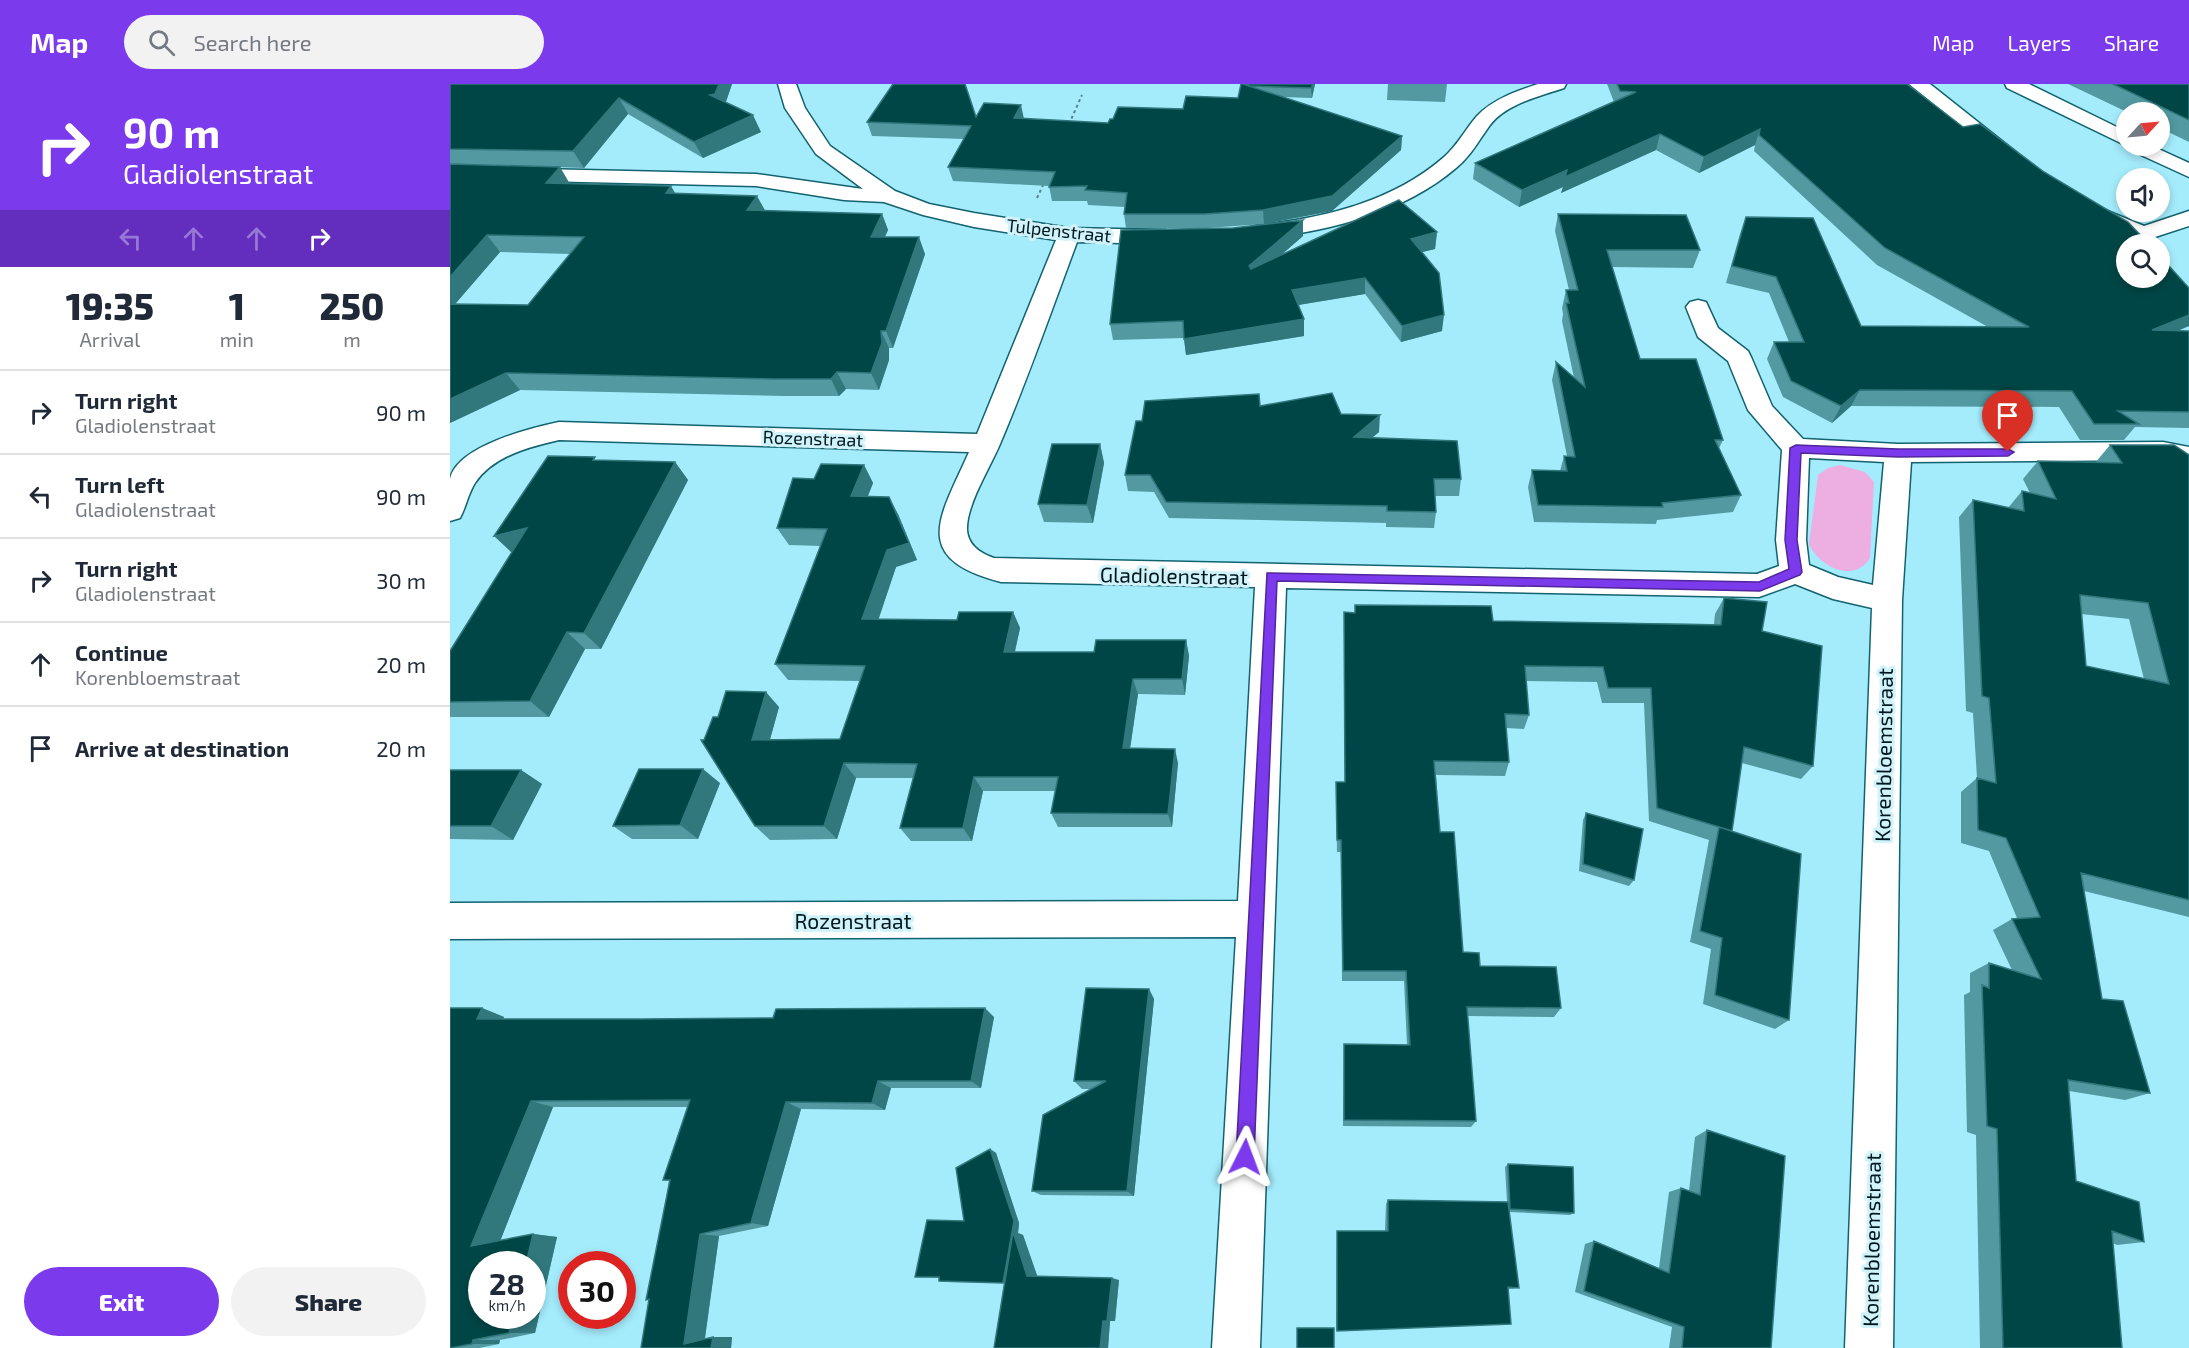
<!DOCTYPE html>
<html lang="en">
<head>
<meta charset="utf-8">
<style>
  body { margin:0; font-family:"Exo 2",sans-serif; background:#f2f2f3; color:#1f2937; height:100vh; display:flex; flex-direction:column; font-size:22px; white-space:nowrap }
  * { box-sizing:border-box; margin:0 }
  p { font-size:20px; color:#747a83 }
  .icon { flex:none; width:33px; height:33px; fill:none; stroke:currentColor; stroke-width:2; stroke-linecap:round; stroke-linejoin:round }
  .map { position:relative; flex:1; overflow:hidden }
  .panel { display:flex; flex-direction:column; background:#fff; width:450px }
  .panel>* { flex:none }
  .guide { background:#7c3aed; color:#fff; overflow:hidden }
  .needle { width:39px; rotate:64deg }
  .buttons { position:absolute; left:1666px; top:18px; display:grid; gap:12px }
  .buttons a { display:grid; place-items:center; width:54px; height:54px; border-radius:50%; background:#fff; box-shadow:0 3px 9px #0003; font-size:30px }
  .speed { position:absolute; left:18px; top:1167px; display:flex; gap:12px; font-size:30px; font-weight:700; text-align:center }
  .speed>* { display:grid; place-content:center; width:78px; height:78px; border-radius:50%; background:#fff; box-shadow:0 3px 9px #0003; line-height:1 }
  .speed small { font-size:15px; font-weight:400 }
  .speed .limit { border:9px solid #d22; background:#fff; color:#111 }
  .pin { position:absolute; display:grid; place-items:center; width:51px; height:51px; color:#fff; margin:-62px -26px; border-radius:50% 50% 50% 0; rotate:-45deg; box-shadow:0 0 6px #0007 }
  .pin .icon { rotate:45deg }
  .me { position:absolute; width:66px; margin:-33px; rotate:3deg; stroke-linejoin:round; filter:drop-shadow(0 0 4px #0008) }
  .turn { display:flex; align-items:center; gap:21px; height:126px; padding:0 24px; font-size:27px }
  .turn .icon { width:78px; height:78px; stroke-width:2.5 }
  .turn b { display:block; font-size:42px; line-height:51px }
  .lanes { display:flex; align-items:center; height:57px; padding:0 24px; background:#0003; justify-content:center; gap:30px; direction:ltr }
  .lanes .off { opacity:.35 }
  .eta { display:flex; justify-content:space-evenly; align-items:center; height:102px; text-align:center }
  .eta b { font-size:36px; font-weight:800; line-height:42px }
  .cta { display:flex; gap:12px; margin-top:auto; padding:12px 24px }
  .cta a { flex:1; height:69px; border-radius:36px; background:#7c3aed; color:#fff; font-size:24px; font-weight:800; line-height:69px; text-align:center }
  .cta a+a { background:#f2f2f3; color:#1f2937 }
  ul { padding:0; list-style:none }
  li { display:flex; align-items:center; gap:18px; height:84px; padding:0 24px; border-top:2px solid #e0e1e3 }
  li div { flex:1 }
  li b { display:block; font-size:22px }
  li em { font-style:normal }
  header { display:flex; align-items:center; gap:36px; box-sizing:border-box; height:84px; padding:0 30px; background:#7c3aed; color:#fff }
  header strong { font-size:28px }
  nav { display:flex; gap:33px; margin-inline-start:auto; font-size:21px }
  .search { width:420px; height:54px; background:#f2f2f3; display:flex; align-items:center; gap:15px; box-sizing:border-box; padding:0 21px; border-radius:33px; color:#747a83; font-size:22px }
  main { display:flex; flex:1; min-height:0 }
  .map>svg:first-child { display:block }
  .green { fill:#edafe1 }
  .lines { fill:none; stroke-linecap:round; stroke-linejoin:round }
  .street-casing { stroke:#136270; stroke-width:3 }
  .secondary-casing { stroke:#136270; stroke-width:3 }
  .path { stroke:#53838e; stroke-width:2; stroke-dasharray:3 3; stroke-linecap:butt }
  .street { fill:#fff; fill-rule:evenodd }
  .secondary { fill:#fff; fill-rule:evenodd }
  .wall { fill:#5299a1; fill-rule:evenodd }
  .shaded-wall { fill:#31787d }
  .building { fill:#004646; stroke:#31787d; stroke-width:1.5; fill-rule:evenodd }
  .route { fill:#7c3aed; stroke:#51269a; stroke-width:1.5 }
  .labels { text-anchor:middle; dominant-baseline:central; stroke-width:6; stroke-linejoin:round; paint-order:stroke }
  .far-street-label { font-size:18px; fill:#00171d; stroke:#d0f2fa }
  .street-label { font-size:21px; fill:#00171d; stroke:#d0f2fa }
</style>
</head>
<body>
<header>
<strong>Map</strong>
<div class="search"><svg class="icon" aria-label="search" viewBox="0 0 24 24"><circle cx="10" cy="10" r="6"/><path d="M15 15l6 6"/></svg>Search here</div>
<nav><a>Map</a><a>Layers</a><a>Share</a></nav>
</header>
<main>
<section class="panel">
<div class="guide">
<div class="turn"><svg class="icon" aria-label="right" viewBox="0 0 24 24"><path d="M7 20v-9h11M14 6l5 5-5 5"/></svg><div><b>90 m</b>Gladiolenstraat</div></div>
<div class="lanes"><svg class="icon off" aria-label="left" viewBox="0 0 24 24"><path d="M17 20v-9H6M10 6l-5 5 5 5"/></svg><svg class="icon off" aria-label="ahead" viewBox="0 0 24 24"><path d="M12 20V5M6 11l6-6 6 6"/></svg><svg class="icon off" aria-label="ahead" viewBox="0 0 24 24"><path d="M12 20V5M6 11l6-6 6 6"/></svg><svg class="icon" aria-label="right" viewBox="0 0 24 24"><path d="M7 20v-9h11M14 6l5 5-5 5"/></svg></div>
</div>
<div class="eta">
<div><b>19:35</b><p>Arrival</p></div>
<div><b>1</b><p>min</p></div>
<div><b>250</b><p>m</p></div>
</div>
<ul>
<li><svg class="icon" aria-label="right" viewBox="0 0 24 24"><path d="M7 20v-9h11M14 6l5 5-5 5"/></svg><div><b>Turn right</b><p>Gladiolenstraat</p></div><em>90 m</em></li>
<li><svg class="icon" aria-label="left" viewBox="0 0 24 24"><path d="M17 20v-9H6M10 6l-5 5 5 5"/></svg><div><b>Turn left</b><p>Gladiolenstraat</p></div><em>90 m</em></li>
<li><svg class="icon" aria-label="right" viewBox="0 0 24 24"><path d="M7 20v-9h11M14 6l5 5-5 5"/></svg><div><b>Turn right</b><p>Gladiolenstraat</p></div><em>30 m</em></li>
<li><svg class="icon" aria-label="ahead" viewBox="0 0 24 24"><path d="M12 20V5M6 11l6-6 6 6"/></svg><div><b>Continue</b><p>Korenbloemstraat</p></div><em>20 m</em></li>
<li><svg class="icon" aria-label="arrive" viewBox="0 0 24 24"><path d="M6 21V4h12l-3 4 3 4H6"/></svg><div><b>Arrive at destination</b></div><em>20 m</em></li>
</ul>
<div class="cta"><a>Exit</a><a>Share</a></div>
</section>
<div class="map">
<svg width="1739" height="1264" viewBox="0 0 1739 1264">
  <rect width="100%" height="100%" fill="#a4ecfc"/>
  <path class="green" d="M1390,381L1415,388L1424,398L1420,474C1404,500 1369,483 1359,460L1368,391L1378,384Z"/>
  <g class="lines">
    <g class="street-casing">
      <path id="street" d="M328,0H346L355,24L380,62L445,107L479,120L524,129L619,144L715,146L723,148L726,153L723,158L715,160L627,158C602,225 578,294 550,360C540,384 516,421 517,446C518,461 530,469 544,474L1307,490L1329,482L1326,456L1332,366L1298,326L1278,277L1248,253L1236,223L1240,218L1248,216L1256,218L1268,244L1298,267L1301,273L1322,322L1353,355L1448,360L1713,358L1739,363V381L1713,376L1461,378L1452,516L1443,1264H1395L1422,524L1383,515L1345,500L1309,513L836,504L810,1264H762L786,853L0,855V819L788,817L805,503L551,498C458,474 491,432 519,368L109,356C79,363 43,372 25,399C18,410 16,423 10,434L0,437C0,424 0,408 0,395C7,362 81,344 109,338L527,350L606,156L524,143L473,131L434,118L394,116L306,102L0,95V83L306,90L413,105L366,70L335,24ZM1359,374L1434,378L1423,501L1388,493L1359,481L1356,456Z
        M1088,0H1116L1114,4C1090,12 1056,20 1040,41C1029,56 1021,72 1006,84C952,130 878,147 809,155L801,153L798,148L801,143L809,141C874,134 942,118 993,74C1007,62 1015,46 1027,32C1043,15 1067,7 1088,0Z
        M1459,0H1480L1567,69L1564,73H1550Z
        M1648,123L1694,142L1739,127V142L1705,153L1709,160H1687L1683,153L1640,134L1637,129L1640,124Z"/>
    </g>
    <g class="secondary-casing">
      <path id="secondary" d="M1555,0H1579L1677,48V62H1702L1739,79V93L1680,66L1677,62L1557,4Z"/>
    </g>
    <path class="path" d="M619,40L632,11
      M587,114L595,97"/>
    <use href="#street" class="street"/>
    <use href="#secondary" class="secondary"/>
  </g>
  <path class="wall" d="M0,0H282L276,18L311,48L253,74L178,30L134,84L74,82L120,100L225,110L315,127L432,130L438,146L435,153L475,170L443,264H439V276L429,306L396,305L389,312H333L70,306L0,339ZM50,168L120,170L78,221L5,220Z
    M791,0H865L862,14L832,13L952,52L951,66L882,127L814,140L757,144H676L674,130L675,123L638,121L637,117H602L599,102L503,97L498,83L514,55L422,52L417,38L526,33L658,39L663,35L733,25L788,14Z
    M938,0H997L995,18L937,16Z
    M1157,0H1457L1739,242L1728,247H1739V344L1685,343L1674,356H1630L1609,323L1401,322L1382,339L1333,313L1317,275L1324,258H1339L1319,209L1276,199L1290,150L1296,133L1411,242L1538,243L1427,181L1304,67L1305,61L1249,89L1206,66L1111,109L1113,103L1069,123L1023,95L1025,79L1164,18Z
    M1618,0H1739V58L1710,44V28H1677Z
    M1108,130L1250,166L1243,184L1162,183L1190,275L1273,356L1269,364L1291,411L1283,428L1207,436L1206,440L1084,438L1078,403L1082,386L1110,387L1114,372H1117L1102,296L1106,278L1124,294L1112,237L1113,230L1112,224L1116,206H1119L1105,147Z
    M987,148L985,165L972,168L992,247L951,258L915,210L848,221L854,252L736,271L734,254L663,256L660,240L853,152L831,171Z
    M810,322L929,348L921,354L1011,395L1009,412H985L986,428L984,444L936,443V439L719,434L704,408L678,407L675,391L692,337Z
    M650,360L654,379L643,439L594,438L588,420Z
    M1660,361L1739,371V833L1634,807L1652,915L1700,1009L1675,1016L1619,1007L1626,1097L1694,1158L1667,1161L1663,1159L1672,1264H1530L1526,1051L1517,1048L1514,911L1520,908V889L1539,879L1562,886L1543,846L1562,835L1567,834L1539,767L1511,759V708L1527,694L1523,629L1516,627L1509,433L1523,416L1558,424L1572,407L1580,409L1573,395L1588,377L1645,379ZM1631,530L1679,535L1694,595L1636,582Z
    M148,376L225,378L238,396L151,565H135L99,633H0V567Z
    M414,381L423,399L418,412L448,430L467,476L446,483L428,535L507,536L563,528L570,544L565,568H644L736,556L739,572L735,611L688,610L680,664L728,679L722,743H608L601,729L605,707H533L522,757H461L450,744L463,694H406L387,755L320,756L305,742L254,656L268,633L329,623L320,655H390L410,597L338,596L325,580L371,462L339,461L327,444L364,395Z
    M1274,514L1312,547L1363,682L1351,695L1292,679L1282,747L1339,936L1325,945L1253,920L1261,865L1240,858L1259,756L1199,737L1194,619H1152L1147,598L1076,597L1079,631L1074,645L1056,644L1059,678L1055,692L986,691L990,748L1013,868L1030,882L1111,924L1104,933L1018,932L1026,1037L1021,1043L893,1042L894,960L957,961L954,897H892L891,768H887L886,711V698H895L894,528L905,529V521L1043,537L1264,540L1265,530Z
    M0,686H71L92,700L63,756L0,755Z
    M270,699L248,755H182L163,742Z
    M1136,729L1184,796L1179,802L1129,787L1133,736Z
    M699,905L704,915L684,1112L591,1111L582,1107L641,1005H632L624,997Z
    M32,924L54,933L53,935H191L544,933L531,1004H441L435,1026L351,1025L318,1142L269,1152L255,1255L263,1253H282L281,1264H191L219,1097L213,1096L237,1023H103L50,1157L83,1150L107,1153L85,1249L50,1256L49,1260L29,1264H0Z
    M1257,1046L1321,1264H1219L1222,1243L1125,1208L1135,1160L1144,1157L1209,1184L1219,1108L1231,1104L1239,1107L1245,1053Z
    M540,1065L546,1069L569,1139L568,1149L573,1151L587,1192L669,1196L665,1237H660L658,1264H544L554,1199L496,1198L489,1197V1194L465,1193L514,1137Z
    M1058,1080L1124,1129L1120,1131L1059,1128L1069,1204L1062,1205H1058L1061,1240L886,1247L887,1147H935L936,1120L938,1116L1057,1118L1055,1083Z"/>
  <path class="shaded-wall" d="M269,0H282L273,26L260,11Z
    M863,0H865L862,14L861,4Z
    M169,14L178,30L134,84L123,67Z
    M571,21L574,35L564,34Z
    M303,31L311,48L253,74L244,58Z
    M1310,45L1305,61L1249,89L1254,73Z
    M1210,50L1206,66L1111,109L1113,103L1069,123L1072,106L1117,86Z
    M952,52L951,66L882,127L814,140L813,126Z
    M110,83L120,100L96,99Z
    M221,102L231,119L216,109Z
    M307,112L316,128L297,126Z
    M432,130L438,146L427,169L421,153Z
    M853,136V152L800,198L799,182Z
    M987,148L985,165L960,171L961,155Z
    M37,151L50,168L0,226V193Z
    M469,153L475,170L443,264L436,247Z
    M915,194V210L842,222V206Z
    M994,231L992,247L951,258L952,242Z
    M1739,231V242L1688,262L1702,246Z
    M854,235V252L736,271L734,255Z
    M431,247L439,264V276L429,306L421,289Z
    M387,288L396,305L389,312L381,295Z
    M56,289L70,306L0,339V315Z
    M1410,306L1401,322L1382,339L1391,322Z
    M930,331L929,348L903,370L904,353Z
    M650,360L654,379L643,439L637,421Z
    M225,378L238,396L151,565L134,549Z
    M414,381L423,399L411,429L401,412Z
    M439,413L448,430L467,476L446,483L423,552L412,535L437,466Z
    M77,444L62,469L44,452Z
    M563,528L570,544L561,584L554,568Z
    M117,548L135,565L99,633L80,617Z
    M736,556L739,572L735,611L732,595Z
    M683,595L688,610L678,679L673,664Z
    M316,608L329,623L316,670L302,656Z
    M725,665L728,679L722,743L718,730Z
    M394,679L406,694L387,755L374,742Z
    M253,685L270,699L248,755L230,741Z
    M71,686L92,700L63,756L41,742Z
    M524,693L533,707L522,757L513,744Z
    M699,905L704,915L684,1112L677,1107Z
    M32,924L54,933L49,943L27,935Z
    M535,924L544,933L531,1004L521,997Z
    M428,997L441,1004L435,1026L422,1019Z
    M81,1017L103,1023L47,1165L21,1162Z
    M336,1018L351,1025L318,1142L301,1139Z
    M540,1065L546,1069L569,1139L568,1149L573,1151L588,1194L559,1199H553Z
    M83,1150L107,1153L85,1249H59L63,1232H82V1180H76Z
    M250,1150L269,1152L254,1260H234Z
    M662,1194L669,1196L665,1237H657Z
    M653,1237H660L658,1264H650Z
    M263,1253H282L281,1264H261Z
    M23,1256H50L49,1260H22Z"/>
  <path class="building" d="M0,0H269L265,10L260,11L303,31L244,58L169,14L123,67L0,65Z
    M443,0H515L526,33L534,19L571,21L564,34L658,39L660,35H663L668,23L733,25L736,12L788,14L791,0H793L952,52L882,112L813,126L755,130H674L677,109L635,106L637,102L599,103L605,88L498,83L521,42L417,38Z
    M793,0H863L861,4L800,2Z
    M1167,0H1457L1513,43L1530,40L1594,88L1678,138L1699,160H1677V194H1710V172L1739,204V231L1702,246L1739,247V328L1668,327L1689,340H1644L1622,307L1410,306L1391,322L1341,297L1324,258H1354L1326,193L1282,182L1296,133L1363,134L1411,242L1579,243L1435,164L1309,51L1310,45L1254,73L1210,50L1115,93L1117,86L1072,106L1025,79L1186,8L1170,7Z
    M1663,0H1739V36Z
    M0,80L110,83L96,99L221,102L216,109L307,112L297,126L432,130L421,153H469L436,247H431L432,259L421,289L387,288L381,295H323L56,289L0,315V220L78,221L134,153L37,151L0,193Z
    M949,116L987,148L961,155L989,189L994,231L952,242L915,194L842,206L854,235L734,255L733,237L660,240L671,146L783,144L853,136L799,182L801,185Z
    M1108,130L1236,131L1250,166H1157L1190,275H1246L1273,356H1265L1291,411L1212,419L1213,423L1088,421L1082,386L1117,387L1114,372L1125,373L1106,278L1135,303L1116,219H1119L1116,206H1128Z
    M882,309L891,330L930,331L904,353L1007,357L1011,395H984L986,428L937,427V422L716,418L700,391H675L686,337H692L695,317L809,310L810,322Z
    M602,360H650L637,421L588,420Z
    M1660,361H1724L1739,371V816L1631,789L1652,915L1673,917L1700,1009L1618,996L1626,1097L1689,1118L1694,1158L1662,1147L1672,1264H1553L1547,1045L1537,1042L1532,901L1539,904V879L1591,895L1562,835L1590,833L1556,754L1528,746L1527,694L1546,699L1539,614L1532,612L1523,416L1574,427L1572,407L1606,415L1588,377L1672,379ZM1630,511L1698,519L1719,600L1636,582Z
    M98,372L145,373L143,376L225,378L134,549L117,548L80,617L0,618V567L77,444L44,452Z
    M371,380L414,381L401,412L439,413L459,459L437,466L412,535L507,536L509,528H563L554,568H644L646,556H736L732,595H683L673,664L725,665L718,730L601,729L608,693H524L513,744H450L467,680L394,679L374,742H305L251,656H254L263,633H268L276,607L316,608L302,656L390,655L415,582L325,580L377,445L327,444L343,394L364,395Z
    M1274,514L1317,518L1312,547L1372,562L1363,682L1294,663L1282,747L1207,724L1201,604H1158L1153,583L1075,582L1079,631L1055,630L1059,678L984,677L990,748H1004L1013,868L1029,869L1030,882L1106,883L1111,924L1017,923L1026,1037L894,1036V960L960,961L956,887H893L891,756H887L886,698H895L894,528L905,529V521L1041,522L1043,537L1271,541Z
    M189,685H253L230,741L163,742Z
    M0,686H71L41,742H0Z
    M1136,729L1193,745L1184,796L1133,780Z
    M1269,743L1351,770L1339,936L1265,911L1272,854L1250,847Z
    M636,904L699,905L677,1107H582L593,1031L656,997H624Z
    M0,924H32L27,935H191L323,934L326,925L535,924L521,997H428L422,1019L336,1018L301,1139L250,1150L234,1260L263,1253L261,1264H191L199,1215L196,1216L220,1096H213L240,1016L81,1017L21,1162L83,1150L76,1180H32V1232H63L59,1249L23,1256L22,1260L0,1264Z
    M1257,1046L1335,1072L1321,1264H1232L1234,1243L1134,1207L1144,1157L1219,1189L1231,1104L1250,1111Z
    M540,1065L564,1137L553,1199L489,1197V1193H465L477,1136L514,1137L506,1084Z
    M1058,1080L1123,1083L1124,1129L1060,1125Z
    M938,1116L1058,1118L1069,1204L1058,1203L1061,1240L887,1247V1147H938Z
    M563,1148L577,1192L662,1194L657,1237H653L650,1264H544Z
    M847,1244H884V1264H847Z"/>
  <path class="route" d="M1346,361L1448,365H1558L1564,368L1558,372L1448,373L1351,369L1347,456L1352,488L1350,491L1310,507L827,497L804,1073L801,1080L795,1082L789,1080L786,1073L817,489L1309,498L1339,485L1335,456L1340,364Z"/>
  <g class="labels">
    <g class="far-street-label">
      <text transform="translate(609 146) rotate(6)">Tulpenstraat</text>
      <text transform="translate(363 354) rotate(2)">Rozenstraat</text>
    </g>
    <g class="street-label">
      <text transform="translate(724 491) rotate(1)">Gladiolenstraat</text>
      <text transform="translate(1433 671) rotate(-89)">Korenbloemstraat</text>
      <text x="403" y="836">Rozenstraat</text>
      <text transform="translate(1421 1156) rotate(-89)">Korenbloemstraat</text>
    </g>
  </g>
</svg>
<div class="buttons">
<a><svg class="needle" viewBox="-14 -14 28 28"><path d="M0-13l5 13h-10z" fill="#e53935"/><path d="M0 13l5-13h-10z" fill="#747a83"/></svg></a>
<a><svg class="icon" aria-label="sound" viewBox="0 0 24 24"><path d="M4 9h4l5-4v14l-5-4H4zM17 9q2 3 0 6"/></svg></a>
<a><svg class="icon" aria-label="search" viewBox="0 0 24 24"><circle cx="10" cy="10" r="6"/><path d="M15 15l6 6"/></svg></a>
</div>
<div class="speed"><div>28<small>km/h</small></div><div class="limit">30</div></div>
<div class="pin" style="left:1558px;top:368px;background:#d93025"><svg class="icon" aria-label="arrive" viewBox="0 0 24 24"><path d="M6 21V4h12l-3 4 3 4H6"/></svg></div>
<svg class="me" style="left:795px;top:1073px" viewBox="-20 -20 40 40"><path d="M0-17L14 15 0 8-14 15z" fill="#7c3aed" stroke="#fff" stroke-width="4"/></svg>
</div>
</main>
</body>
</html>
